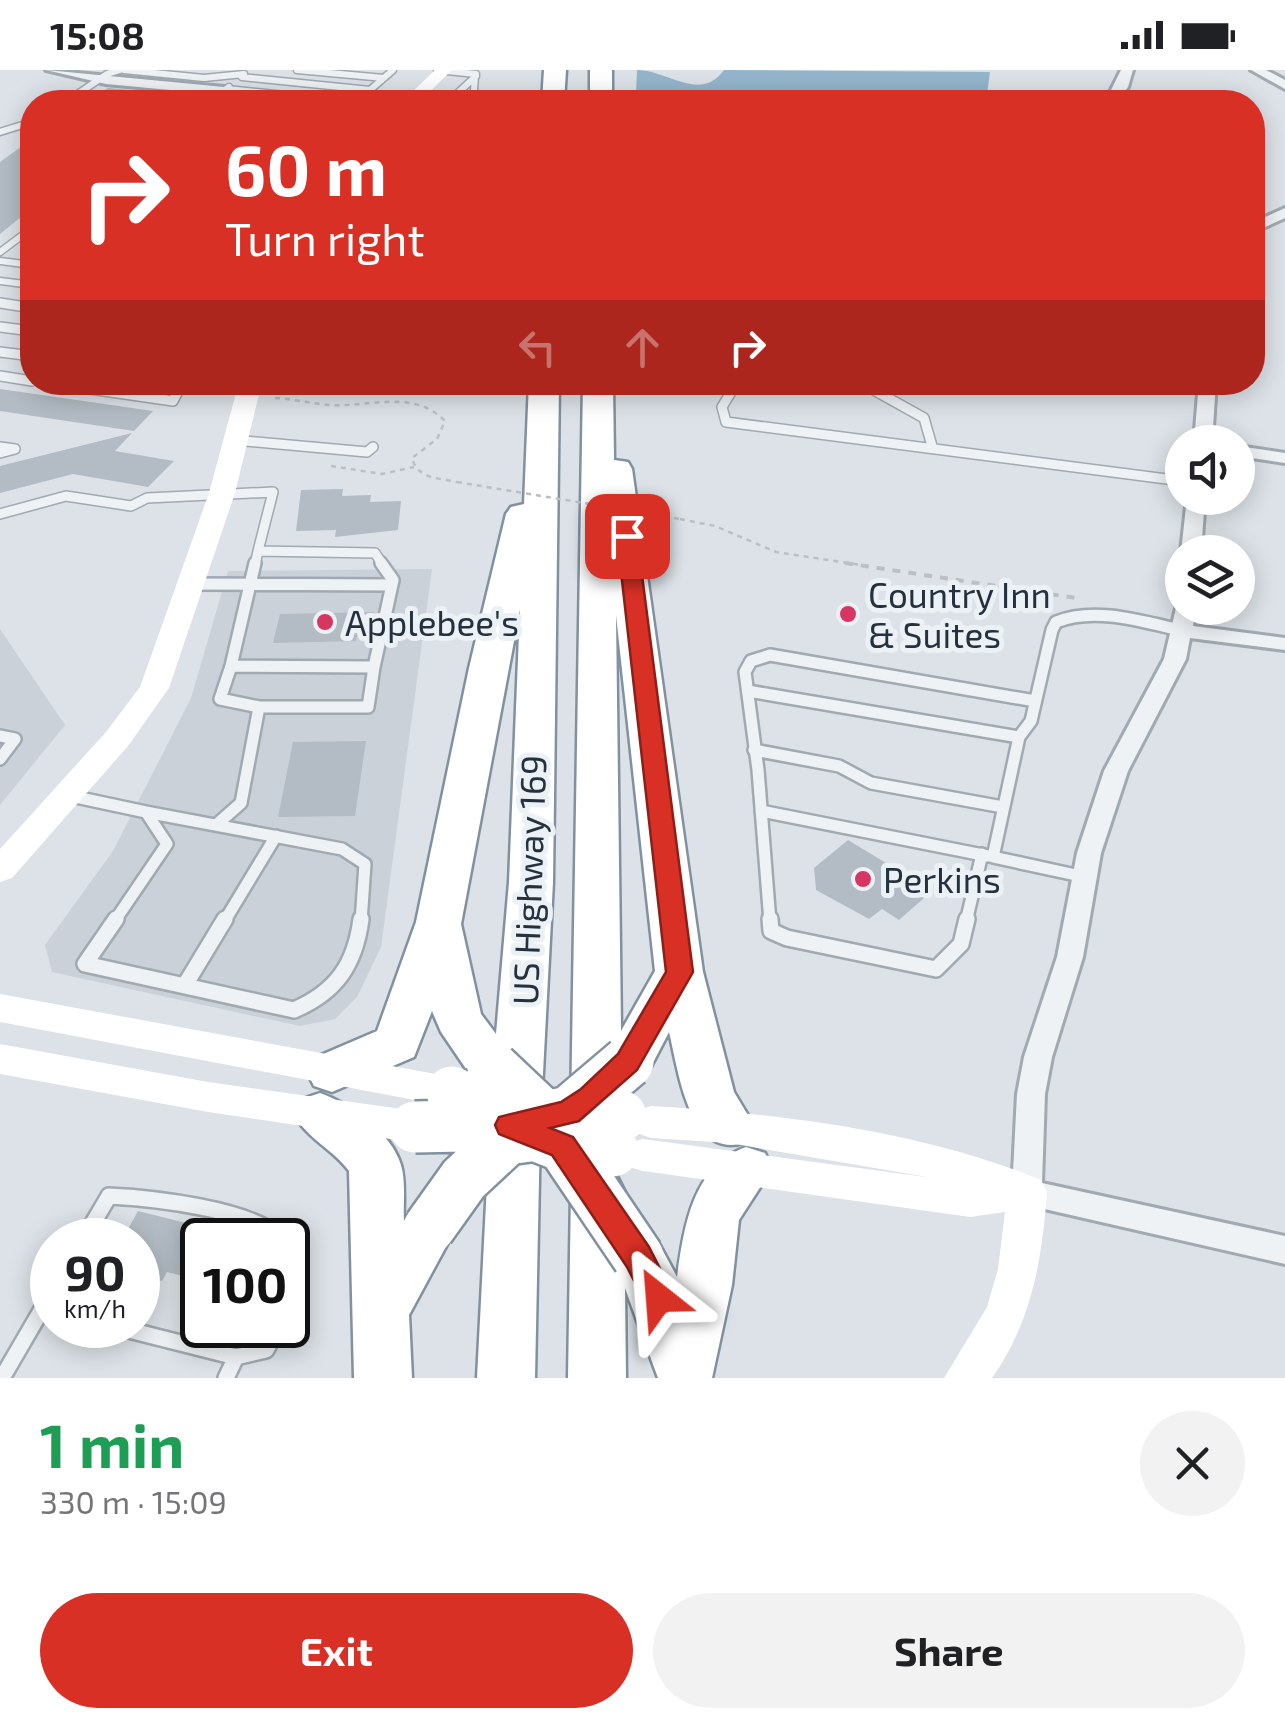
<!DOCTYPE html>
<html lang="en">
<head>
<meta charset="utf-8">
<style>
  body { margin:0; font-family:"Exo 2",sans-serif; background:#f2f2f2; color:#202124; height:100vh; display:flex; flex-direction:column; font-size:38px; white-space:nowrap }
  * { box-sizing:border-box; margin:0 }
  p { font-size:32px; color:#757577 }
  .icon { flex:none; width:55px; height:55px; fill:none; stroke:currentColor; stroke-width:2; stroke-linecap:round; stroke-linejoin:round }
  .map { position:relative; height:1308px; overflow:hidden }
  .side { display:flex; flex-direction:column; background:#fff; flex:1 }
  .side>* { flex:none }
  .guide { position:absolute; left:20px; top:20px; width:1245px; height:305px; border-radius:40px; box-shadow:0 5px 25px #0003; background:#d93025; color:#fff; overflow:hidden }
  .tools { position:absolute; left:1165px; top:355px; display:grid; gap:20px }
  .tools a { display:grid; place-items:center; width:90px; height:90px; border-radius:50%; background:#fff; box-shadow:0 5px 25px #0003; font-size:50px }
  .speed { position:absolute; left:30px; top:1148px; display:flex; gap:20px; font-size:50px; font-weight:700; text-align:center }
  .speed>* { display:grid; place-content:center; width:130px; height:130px; border-radius:50%; background:#fff; box-shadow:0 5px 25px #0003; line-height:1 }
  .speed small { font-size:25px; font-weight:400 }
  .speed .limit { border:5px solid #111; border-radius:15px; background:#fff; color:#111 }
  .pin { position:absolute; display:grid; place-items:center; width:85px; height:85px; color:#fff; margin:-42px; border-radius:20px; box-shadow:0 5px 15px #0006 }
  .me { position:absolute; width:110px; margin:-55px; rotate:332deg; stroke-linejoin:round; filter:drop-shadow(0 0 8px #0008) }
  .turn { display:flex; align-items:center; gap:35px; height:210px; padding:0 40px; font-size:45px }
  .turn .icon { width:130px; height:130px; stroke-width:2.5 }
  .turn b { display:block; font-size:70px; line-height:85px }
  .lanes { display:flex; align-items:center; height:95px; padding:0 40px; background:#0003; justify-content:center; gap:50px; direction:ltr }
  .lanes .off { opacity:.35 }
  .round { display:grid; place-items:center; flex:none; width:105px; height:105px; border-radius:52px; background:#f2f2f2 }
  .headline { display:flex; align-items:center; justify-content:space-between; height:170px; padding:0 40px }
  h1 { font-size:60px; font-weight:700; line-height:75px; color:#1e9e55 }
  .primary-button { display:flex; gap:20px; margin-top:auto; padding:20px 40px }
  .primary-button a { flex:1; height:115px; border-radius:60px; background:#d93025; color:#fff; font-size:40px; font-weight:700; line-height:115px; text-align:center }
  .primary-button a+a { background:#f2f2f2; color:#202124 }
  .status { display:flex; justify-content:space-between; align-items:center; height:70px; padding:0 50px; background:#fff; direction:ltr }
  .status svg { height:28px; fill:currentColor }
  .map>svg:first-child { display:block }
  .built { fill:#cad1d9 }
  .water { fill:#94b5cb }
  .building { fill:#b3bcc4 }
  .lines { fill:none; stroke-linecap:round; stroke-linejoin:round }
  .lane-far3-casing { stroke:#a1a9b1; stroke-width:9 }
  .lane-far2-casing { stroke:#a1a9b1; stroke-width:12 }
  .lane-far1-casing { stroke:#a1a9b1; stroke-width:16 }
  .lane-casing { stroke:#a1a9b1; stroke-width:20 }
  .street-casing { stroke:#a1a9b1; stroke-width:6 }
  .highway-casing { stroke:#82919f; stroke-width:5 }
  .path-far1 { stroke:#bac0c6; stroke-width:2.5; stroke-dasharray:5 5; stroke-linecap:butt }
  .path { stroke:#bac0c6; stroke-width:4; stroke-dasharray:8 8; stroke-linecap:butt }
  .lane-far3 { stroke:#eff2f5; stroke-width:6 }
  .lane-far2 { stroke:#eff2f5; stroke-width:9 }
  .lane-far1 { stroke:#eff2f5; stroke-width:11 }
  .lane { stroke:#eff2f5; stroke-width:15 }
  .street { fill:#eff2f5; fill-rule:evenodd }
  .secondary { fill:#fff; fill-rule:evenodd }
  .highway { fill:#fff; fill-rule:evenodd }
  .highway-bridge-casing { stroke:#82919f; stroke-width:56; stroke-linecap:butt }
  .path-bridge { stroke:#bac0c6; stroke-width:2.5; stroke-dasharray:5 5; stroke-linecap:butt }
  .highway-bridge { stroke:#fff; stroke-width:51 }
  .route { fill:#d93025; stroke:#8d1f18; stroke-width:2.5 }
  .poi-dot { fill:#d73663; stroke:#ebf1f5; stroke-width:4 }
  .labels { text-anchor:middle; dominant-baseline:central; stroke-width:10; stroke-linejoin:round; paint-order:stroke }
  .poi-label { font-size:35px; fill:#25313f; stroke:#ebf1f5; text-anchor:start }
  .street-label { font-size:35px; fill:#25313f; stroke:#ebf1f5 }
</style>
</head>
<body>
<div class="status"><b>15:08</b><svg viewBox="0 0 49 12"><path d="M0 12V9h3v3zM5 12V6h3v6zM10 12V3h3v9zM15 12V0h3v12zM26 1h20v11H26zM47 4h2v5h-2z"/></svg></div>
<div class="map">
<svg width="1285" height="1308" viewBox="0 0 1285 1308">
  <rect width="100%" height="100%" fill="#dce2e7"/>
  <path class="built" d="M432,499L381,877L357,927L335,949L300,956L52,902L45,875L113,781L191,628L228,501Z
    M0,559L65,655L0,735Z"/>
  <path class="water" d="M637,0C668,0 700,33 724,0L990,2L986,32H695L636,24Z"/>
  <path class="building" d="M108,18L156,22L143,32H86Z
    M32,69V138L0,164V92Z
    M0,319L153,341L134,361L0,341Z
    M132,363L115,381L174,391L148,417L73,404L0,423V396Z
    M343,419L342,426L371,425L370,432L401,431L398,460L335,467L336,460L296,461L301,420Z
    M374,542L371,560H358L356,571L273,573L280,544Z
    M366,671L355,746L278,747L293,672Z
    M848,770L932,821L899,850L882,839L869,849L816,820L814,798Z
    M138,1141L202,1157V1211L167,1202L162,1211L138,1205V1170H122Z"/>
  <g class="lines">
    <g class="lane-far3-casing">
      <path id="lane-far3" d="M124,0L204,8L244,4
        M297,0L384,8
        M437,0L476,4
        M242,7L370,20L393,0
        M227,19L344,31
        M66,32L107,4L120,0
        M162,32L183,17
        M209,32L229,17
        M448,32L476,6
        M473,32L475,7
        M0,62L32,52
        M0,182L32,158
        M0,191L32,195
        M0,211L32,215"/>
    </g>
    <g class="lane-far2-casing">
      <path id="lane-far2" d="M0,233L32,238
        M0,257L32,261
        M0,282L32,286
        M0,306L32,311
        M42,312L173,331L183,312
        M737,312L722,337L726,352L1182,411
        M850,312L863,314L924,348L932,376
        M235,370L367,382L373,377
        M0,377L15,379L0,383
        M0,444L66,426L131,436L147,428L273,422L258,481
        M255,495L258,481L375,483L383,495"/>
    </g>
    <g class="lane-far1-casing">
      <path id="lane-far1" d="M192,514L392,515
        M231,596L255,493
        M231,596L374,597L368,637H259L220,629Z
        M374,597L393,510L381,493
        M748,621L1019,667
        M0,666L15,669L0,689
        M754,680L839,696L871,713L1003,737
        M71,726L146,742
        M761,741L988,786
        M146,742L342,779L365,794L361,852
        M216,755L241,733L259,637
        M1085,807L993,787L1019,667L1031,651L1052,560L1056,552C1096,536 1144,552 1184,561
        M114,852L167,774L146,742
        M224,852L276,766
        M770,852L758,700L745,602L751,591L770,585L1035,631
        M966,852L982,784"/>
    </g>
    <g class="lane-casing">
      <path id="lane" d="M116,849L85,894L294,940C336,922 355,895 361,849
        M770,849L771,861L787,868L936,899L961,874L967,849
        M185,915L225,849
        M83,1170L109,1126C151,1128 255,1139 282,1170
        M288,1177L295,1214L288,1234
        M109,1255L236,1287L226,1308
        M236,1287L266,1280L279,1255
        M2,1308L52,1222"/>
    </g>
    <g class="street-casing">
      <path id="street" d="M46,0L224,17L230,21L224,25L106,14Z
        M1121,0H1133L1128,17L1117,32H1105Z
        M1251,0H1266L1285,10V19Z
        M1285,138V148L1252,163V153Z
        M1199,312H1216L1212,372H1194Z
        M1238,376L1285,383V393L1238,386Z
        M1187,428H1205L1201,482H1181Z
        M1182,533V538H1196L1193,556L1285,568V580L1190,568L1186,589L1128,701L1101,783L1083,887L1052,987L1045,1024L1042,1113L1285,1166V1194L1027,1135L1016,1131L1012,1122L1017,1024L1024,987L1057,887L1077,783L1104,701L1164,589L1176,538Z"/>
    </g>
    <g class="highway-casing">
      <path id="highway" d="M544,0H566L564,32H542Z
        M590,0H612V32H590Z
        M529,312H559L553,812L540,1060L535,1308H477L492,1017L475,1012L441,962L432,941L414,987L332,1022L314,1016L307,1002L314,988L377,961L416,852L469,598L506,444L511,437L524,434ZM520,539L509,812L496,964L481,944L461,854Z
        M583,312H613L614,390L628,392L632,399L703,902L734,1022L755,1057L747,1072C689,1092 679,1003 669,962L646,1006L628,1012L621,1009V1039L614,1054L596,1060L578,1054L571,1039ZM616,545L655,901L621,961Z
        M320,1023C351,1034 391,1062 401,1095C406,1112 403,1134 404,1151C415,1133 430,1135 448,1141L456,1158L409,1245L412,1308H354L349,1101C333,1079 307,1069 294,1044L302,1029Z
        M746,1077L765,1083L772,1099L739,1150L732,1215L712,1308H658L625,1218L626,1308H568L571,1122L579,1106L598,1099L617,1106L625,1122V1167L638,1163L657,1170L677,1207C684,1158 692,1096 746,1077Z"/>
    </g>
    <path class="path-far1" d="M275,328C294,329 312,334 331,335C370,337 414,319 445,351L437,369L412,388C417,409 439,408 457,412
      M331,396L382,404L414,397
      M680,449L715,456L776,482L861,495"/>
    <path class="path" d="M845,493L1076,528"/>
    <use href="#lane-far3" class="lane-far3"/>
    <use href="#lane-far2" class="lane-far2"/>
    <use href="#lane-far1" class="lane-far1"/>
    <use href="#lane" class="lane"/>
    <use href="#street" class="street"/>
    <path class="secondary" d="M435,0H452L419,32H402Z
      M239,312H262L235,423L169,618L128,676L12,808L0,812V779L106,662L140,617L209,423Z
      M0,924L452,1007L465,1011L471,1022L465,1033L452,1037L0,952Z
      M0,974L208,1012L431,1043L445,1048L450,1059L445,1070L431,1075L208,1042L0,1004Z
      M651,1036C781,1044 920,1060 1041,1110L1047,1122C1042,1190 1032,1251 992,1308H944L987,1237L998,1199L1005,1142L970,1147L643,1101L629,1097L623,1085L629,1073L643,1069L933,1108L729,1073L651,1068L637,1063L632,1052L637,1041Z"/>
    <use href="#highway" class="highway"/>
    <g class="highway-bridge-casing">
      <path id="highway-bridge" d="M493,998L547,1049L613,1081
        M452,1022L509,1055L563,1076L638,1187
        M415,1057L509,1055L569,1042L628,992
        M429,1158L464,1109L507,1069L568,1061L621,1046"/>
    </g>
    <path class="path-bridge" d="M457,412L680,449"/>
    <use href="#highway-bridge" class="highway-bridge"/>
  </g>
  <path class="route" d="M627,460L637,466L693,902L637,1000L579,1051L550,1058L573,1067L649,1177L675,1228L671,1238L659,1243L648,1238L627,1197L552,1085L499,1064L495,1055L499,1047L561,1032L581,1019L618,984L666,902L617,466Z"/>
  <g class="poi-dot">
    <circle cx="848" cy="544" r="10"/>
    <circle cx="325" cy="552" r="10"/>
    <circle cx="863" cy="809" r="10"/>
  </g>
  <g class="labels">
    <g class="poi-label">
      <text x="868" y="524">Country Inn<tspan x="868" dy="40">&amp; Suites</tspan></text>
      <text x="345" y="552">Applebee's</text>
      <text x="883" y="809">Perkins</text>
    </g>
    <g class="street-label">
      <text transform="translate(528 810) rotate(-88)">US Highway 169</text>
    </g>
  </g>
</svg>
<div class="tools">
<a><svg class="icon" aria-label="sound" viewBox="0 0 24 24"><path d="M4 9h4l5-4v14l-5-4H4zM17 9q2 3 0 6"/></svg></a>
<a><svg class="icon" aria-label="layers" viewBox="0 0 24 24"><path d="M12 4l9 5-9 5-9-5zM3 14l9 5 9-5"/></svg></a>
</div>
<div class="speed"><div>90<small>km/h</small></div><div class="limit">100</div></div>
<div class="pin" style="left:627px;top:466px;background:#d93025"><svg class="icon" aria-label="arrive" viewBox="0 0 24 24"><path d="M6 21V4h12l-3 4 3 4H6"/></svg></div>
<svg class="me" style="left:659px;top:1228px" viewBox="-20 -20 40 40"><path d="M0-17L14 15 0 8-14 15z" fill="#d93025" stroke="#fff" stroke-width="4"/></svg>
<div class="guide">
<div class="turn"><svg class="icon" aria-label="right" viewBox="0 0 24 24"><path d="M7 20v-9h11M14 6l5 5-5 5"/></svg><div><b>60 m</b>Turn right</div></div>
<div class="lanes"><svg class="icon off" aria-label="left" viewBox="0 0 24 24"><path d="M17 20v-9H6M10 6l-5 5 5 5"/></svg><svg class="icon off" aria-label="ahead" viewBox="0 0 24 24"><path d="M12 20V5M6 11l6-6 6 6"/></svg><svg class="icon" aria-label="right" viewBox="0 0 24 24"><path d="M7 20v-9h11M14 6l5 5-5 5"/></svg></div>
</div>
</div>
<section class="side">
<div class="headline"><div><h1>1 min</h1><p>330 m · 15:09</p></div><a class="round"><svg class="icon" aria-label="close" viewBox="0 0 24 24"><path d="M6 6l12 12M18 6L6 18"/></svg></a></div>
<div class="primary-button"><a>Exit</a><a>Share</a></div>
</section>
</body>
</html>
